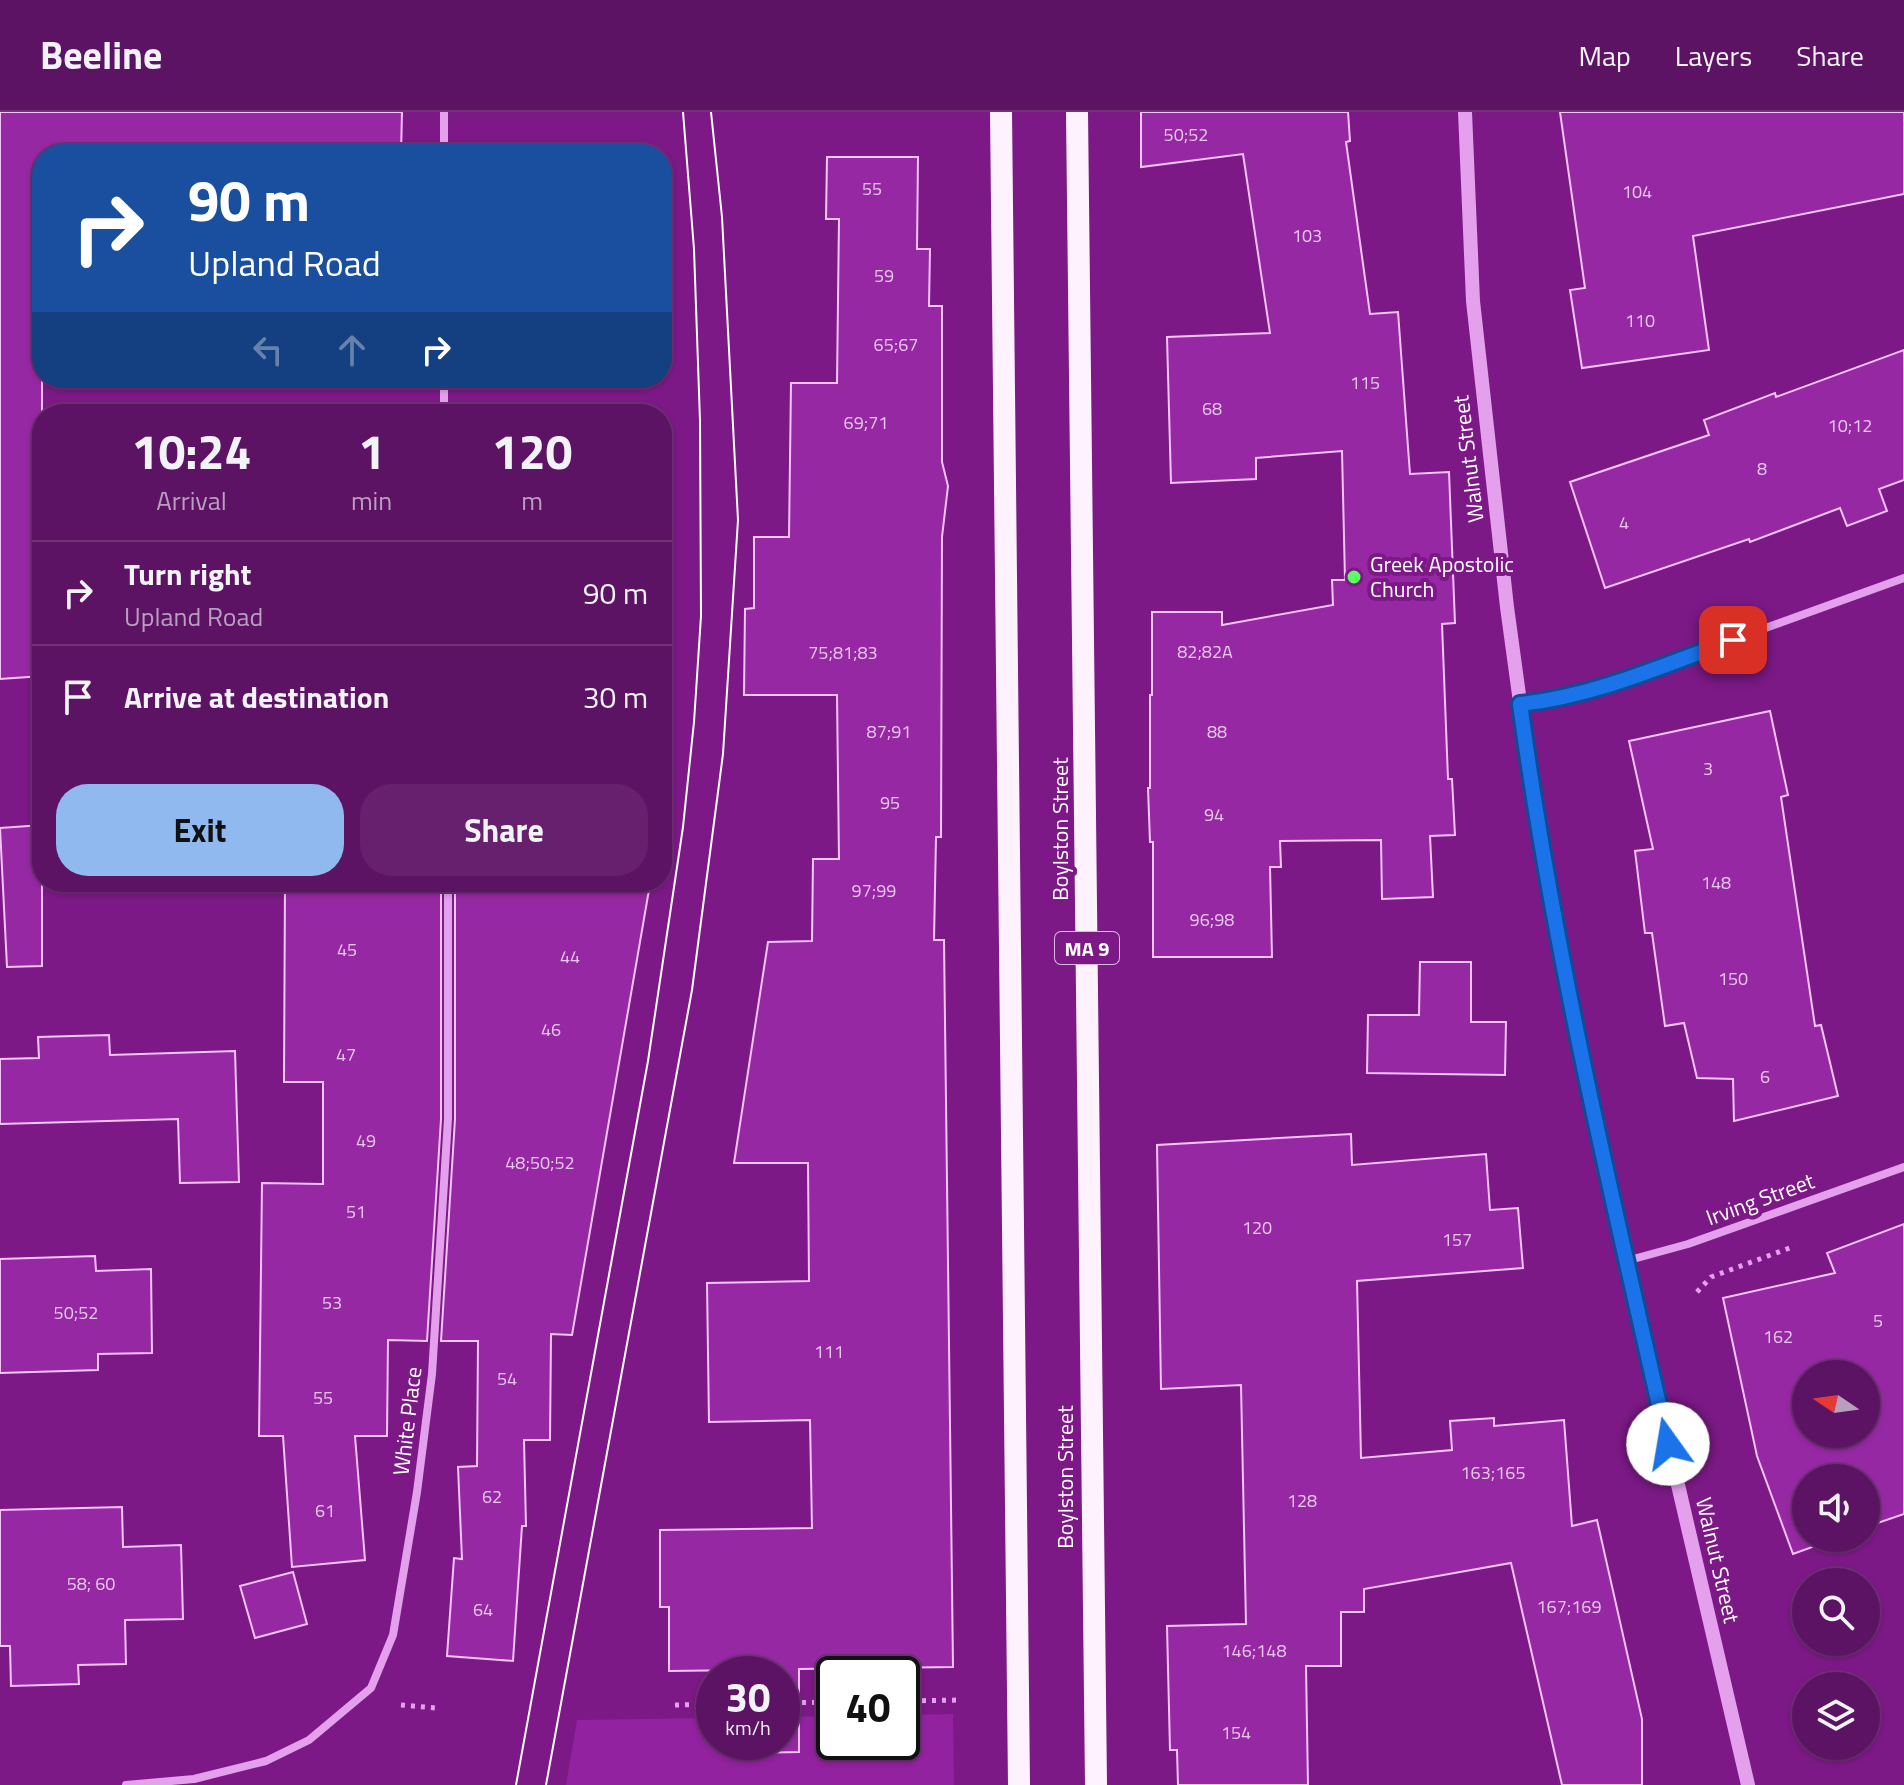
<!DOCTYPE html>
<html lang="en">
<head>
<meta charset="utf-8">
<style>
  body { margin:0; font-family:"Titillium Web",sans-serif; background:#66206d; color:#f1f3f6; height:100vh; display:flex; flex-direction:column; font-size:30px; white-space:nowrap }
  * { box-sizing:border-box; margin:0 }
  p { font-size:26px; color:#b99ebf }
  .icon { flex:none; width:44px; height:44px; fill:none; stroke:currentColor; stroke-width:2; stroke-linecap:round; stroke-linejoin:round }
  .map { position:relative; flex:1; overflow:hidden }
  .side { position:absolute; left:32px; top:292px; width:640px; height:488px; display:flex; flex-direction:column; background:#5d1364; border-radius:32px; box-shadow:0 2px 6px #0004,0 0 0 2px #723278 }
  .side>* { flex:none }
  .top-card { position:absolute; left:32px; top:32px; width:640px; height:244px; border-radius:32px; box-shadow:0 2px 6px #0004,0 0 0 2px #723278; background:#1a4fa0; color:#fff; overflow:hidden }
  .needle { width:52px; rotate:283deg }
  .tools { position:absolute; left:1792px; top:1248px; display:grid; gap:16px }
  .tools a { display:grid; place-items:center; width:88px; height:88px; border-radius:50%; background:#5d1364; box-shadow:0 2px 6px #0004,0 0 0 2px #723278; font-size:40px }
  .speed { position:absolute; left:696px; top:1544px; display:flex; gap:16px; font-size:40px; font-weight:700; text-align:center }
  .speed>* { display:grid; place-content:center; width:104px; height:104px; border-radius:50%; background:#5d1364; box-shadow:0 2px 6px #0004,0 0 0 2px #723278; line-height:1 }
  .speed small { font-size:20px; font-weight:400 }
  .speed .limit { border:4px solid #111; border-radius:12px; background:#fff; color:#111 }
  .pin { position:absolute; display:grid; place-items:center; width:68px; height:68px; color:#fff; margin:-34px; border-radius:16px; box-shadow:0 4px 12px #0006 }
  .me { position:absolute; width:88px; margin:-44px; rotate:347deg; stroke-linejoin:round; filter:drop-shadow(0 0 6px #0008) }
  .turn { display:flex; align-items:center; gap:28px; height:168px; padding:0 24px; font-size:36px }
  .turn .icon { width:104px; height:104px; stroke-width:2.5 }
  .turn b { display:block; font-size:56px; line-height:68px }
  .lanes { display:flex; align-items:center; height:76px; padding:0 24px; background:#0003; justify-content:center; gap:40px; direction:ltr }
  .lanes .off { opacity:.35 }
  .eta { display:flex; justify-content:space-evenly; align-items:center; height:136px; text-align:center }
  .eta b { font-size:48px; font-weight:700; line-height:56px }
  .button { display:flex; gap:16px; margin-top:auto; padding:16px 24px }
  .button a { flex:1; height:92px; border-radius:32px; background:#90b9f0; color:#111; font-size:32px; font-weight:700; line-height:92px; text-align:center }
  .button a+a { background:#66206d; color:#f1f3f6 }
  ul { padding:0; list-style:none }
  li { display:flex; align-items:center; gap:24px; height:104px; padding:0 24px; border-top:2px solid #723278 }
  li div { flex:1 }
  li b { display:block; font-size:30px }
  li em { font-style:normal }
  header { display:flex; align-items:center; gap:48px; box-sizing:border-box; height:112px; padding:0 40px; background:#5d1364; border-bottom:2px solid #723278 }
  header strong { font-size:38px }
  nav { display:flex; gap:44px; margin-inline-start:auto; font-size:28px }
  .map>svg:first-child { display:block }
  .green { fill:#92229f }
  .building { fill:#9728a4; stroke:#f3c5f9; stroke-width:2; fill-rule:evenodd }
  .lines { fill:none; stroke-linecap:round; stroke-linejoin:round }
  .path { stroke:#e4a0ec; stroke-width:5; stroke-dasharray:4 6; stroke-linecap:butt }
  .minor { stroke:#e4a0ec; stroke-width:8 }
  .tertiary { stroke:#e4a0ec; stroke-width:14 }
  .trunk { stroke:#fef2ff; stroke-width:22 }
  .tram { stroke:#fff; stroke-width:2 }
  .route-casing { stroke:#114b97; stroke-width:20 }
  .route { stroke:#1a73e8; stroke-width:14 }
  .poi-dot { fill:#5bff64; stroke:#7c1986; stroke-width:3 }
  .labels { text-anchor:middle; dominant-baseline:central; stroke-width:8; stroke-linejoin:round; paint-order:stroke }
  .number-label { font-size:18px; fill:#e5c9e8 }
  .shield { fill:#7c1986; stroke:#d8badb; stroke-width:2 }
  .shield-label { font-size:20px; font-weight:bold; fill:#fff }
  .street-label { font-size:22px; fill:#fff; stroke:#7c1986 }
  .poi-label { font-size:22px; fill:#fff; stroke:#7c1986; text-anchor:start }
</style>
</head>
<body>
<header>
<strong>Beeline</strong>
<nav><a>Map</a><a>Layers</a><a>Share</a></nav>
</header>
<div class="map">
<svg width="1904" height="1673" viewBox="0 0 1904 1673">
  <rect width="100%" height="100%" fill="#7c1986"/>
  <path class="green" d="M953,1602L954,1673H566L577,1608L714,1606V1630H782V1605L834,1604V1630H902V1603Z"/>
  <path class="building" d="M0,0H402L401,42H42V564L0,567Z
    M1141,0H1348L1350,29L1346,30L1370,202L1398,200L1410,362L1449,360L1455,511L1442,512L1448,667H1452L1455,723L1430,724L1433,785L1382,787L1381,728L1280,729L1281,755H1270L1272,845H1153V730H1150L1148,676H1150V583H1152V500H1222V513L1333,493L1332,468H1345L1342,339L1256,346V367L1171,371L1167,225L1270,221L1243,42L1141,55Z
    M1560,0H1904V82L1693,124L1709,238L1582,256L1570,178L1585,176Z
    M827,45H918L917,137H930L929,194H942V350L948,374L942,425L941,725H936L934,828H944L953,1555L799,1557V1640L751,1641L750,1630H782V1562H748V1558L669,1559V1495H660V1418L812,1416L810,1308L709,1310L707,1171L809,1169L808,1051H734L768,830L812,829L813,747H839L837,583H744L745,497L754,496V425H789L791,271H837L839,107H826Z
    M1904,238V368L1879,377L1887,399L1847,414L1840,396L1750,430L1749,427L1605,476L1570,370L1709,323L1704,308L1775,281L1776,285Z
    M1770,599L1788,683L1781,685L1815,914L1821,913L1838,984L1734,1009L1733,967L1697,966L1684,911L1665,914L1652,821H1645L1635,739L1653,737L1629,629Z
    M42,713V854L7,855L0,716Z
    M285,770H408V775H441V1007L427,1229L388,1228L387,1324H355L365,1448L292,1455L283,1324H259L262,1071L323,1072V970H284Z
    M650,772L572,1223L551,1222L550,1328H524L526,1414H522L513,1549L447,1544L454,1446L462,1447L458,1355L477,1354L478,1229H441L455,1007V775Z
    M1420,850H1471V910H1506L1505,963L1367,961L1368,903H1419Z
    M109,923L110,943L235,939L239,1070L180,1071L178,1007L0,1012V947L39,946L38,925Z
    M1351,1022L1352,1053L1486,1042L1490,1098L1518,1096L1523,1156L1357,1169L1361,1346L1452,1338L1450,1309L1494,1306V1314L1564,1308L1572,1414L1597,1408L1642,1607V1673H1562L1511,1451L1364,1477V1500H1341V1554H1306L1308,1673H1178L1177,1638H1170L1167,1514L1246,1512L1241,1273L1161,1277L1157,1033Z
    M1904,1112V1402L1866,1415V1366H1806V1426H1837L1793,1442L1757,1344L1723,1186L1835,1161L1827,1141ZM1806,1262H1866V1322H1806Z
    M95,1144L96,1159L151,1157L152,1241L98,1242V1258L0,1261V1147Z
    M122,1395L123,1435L181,1433L183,1507L125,1508L126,1552L78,1553L79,1572L11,1574L10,1534H0V1398Z
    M293,1460L307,1512L255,1526L240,1474Z"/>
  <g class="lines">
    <path class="path" d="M1697,1180L1711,1165L1795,1134
      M902,1589L960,1588
      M782,1591L834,1590
      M401,1593L436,1596
      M675,1593L714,1592"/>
    <path class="minor" d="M444,42V0
      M444,302V266
      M1520,592L1551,589L1591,579L1904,466
      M1626,1149L1688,1132L1904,1055
      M126,1673L194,1667L266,1649L309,1628L371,1576L393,1523L417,1380L432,1262L448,1007V770"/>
    <path class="tertiary" d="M1465,0L1473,189L1507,495L1539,729L1559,839L1599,1034L1748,1673"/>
    <path class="trunk" d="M1001,0L1019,1673
      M1077,0L1096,1673"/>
    <path class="tram" d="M516,1673L648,949L683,715L694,610L701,504L700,309L694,137L683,0
      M546,1673L692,878L723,642L738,408L722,105L711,0"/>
  </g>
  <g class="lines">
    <g class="route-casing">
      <path id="route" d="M1668,1332C1612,1086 1554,842 1520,592C1595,584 1664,553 1733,528"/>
    </g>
    <use href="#route" class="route"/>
  </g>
  <circle class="poi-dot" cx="1354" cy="465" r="8"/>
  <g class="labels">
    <g class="number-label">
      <text x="1186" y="22">50;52</text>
      <text x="872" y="76">55</text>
      <text x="1637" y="79">104</text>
      <text x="1307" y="123">103</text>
      <text x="884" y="163">59</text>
      <text x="1640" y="208">110</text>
      <text x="896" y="232">65;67</text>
      <text x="1365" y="270">115</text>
      <text x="1212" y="296">68</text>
      <text x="866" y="310">69;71</text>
      <text x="1850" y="313">10;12</text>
      <text x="1762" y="356">8</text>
      <text x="1624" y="410">4</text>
      <text x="1205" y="539">82;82A</text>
      <text x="843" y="540">75;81;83</text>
      <text x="889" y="619">87;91</text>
      <text x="1217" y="619">88</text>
      <text x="1708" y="656">3</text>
      <text x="890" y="690">95</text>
      <text x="1214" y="702">94</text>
      <text x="1716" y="770">148</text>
      <text x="874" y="778">97;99</text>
      <text x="1212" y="807">96;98</text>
      <text x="347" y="837">45</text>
      <text x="570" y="844">44</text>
      <text x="1733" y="866">150</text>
      <text x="551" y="917">46</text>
      <text x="346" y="942">47</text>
      <text x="1765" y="964">6</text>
      <text x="366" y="1028">49</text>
      <text x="540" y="1050">48;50;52</text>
      <text x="356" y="1099">51</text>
      <text x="1257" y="1115">120</text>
      <text x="1457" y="1127">157</text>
      <text x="332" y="1190">53</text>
      <text x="76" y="1200">50;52</text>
      <text x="1878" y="1208">5</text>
      <text x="1778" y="1224">162</text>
      <text x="829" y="1239">111</text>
      <text x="507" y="1266">54</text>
      <text x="323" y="1285">55</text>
      <text x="1493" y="1360">163;165</text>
      <text x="492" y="1384">62</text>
      <text x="1302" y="1388">128</text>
      <text x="325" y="1398">61</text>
      <text x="91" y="1471">58; 60</text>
      <text x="1569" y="1494">167;169</text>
      <text x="483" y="1497">64</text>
      <text x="1254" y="1538">146;148</text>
      <text x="1236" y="1620">154</text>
    </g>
    <rect class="shield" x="1055" y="820" width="64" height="32" rx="6"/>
    <g class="shield-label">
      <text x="1087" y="836">MA 9</text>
    </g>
    <g class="street-label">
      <text transform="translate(1468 347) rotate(-97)">Walnut Street</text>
      <text transform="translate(1060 717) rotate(-90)">Boylston Street</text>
      <text transform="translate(1760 1087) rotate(-20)">Irving Street</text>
      <text transform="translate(407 1309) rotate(-83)">White Place</text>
      <text transform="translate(1065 1365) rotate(-90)">Boylston Street</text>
      <text transform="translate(1718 1448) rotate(77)">Walnut Street</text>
    </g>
    <g class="poi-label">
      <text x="1370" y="452">Greek Apostolic<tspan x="1370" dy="25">Church</tspan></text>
    </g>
  </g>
</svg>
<div class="tools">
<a><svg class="needle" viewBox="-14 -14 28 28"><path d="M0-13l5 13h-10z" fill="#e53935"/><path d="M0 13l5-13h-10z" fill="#b99ebf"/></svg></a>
<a><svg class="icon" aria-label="sound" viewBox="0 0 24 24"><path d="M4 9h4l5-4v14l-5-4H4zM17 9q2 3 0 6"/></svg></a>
<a><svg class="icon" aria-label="search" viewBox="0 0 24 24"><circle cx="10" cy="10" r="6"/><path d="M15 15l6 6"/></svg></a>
<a><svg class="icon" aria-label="layers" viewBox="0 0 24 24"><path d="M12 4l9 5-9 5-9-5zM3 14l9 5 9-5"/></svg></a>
</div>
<div class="speed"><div>30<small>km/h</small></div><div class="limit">40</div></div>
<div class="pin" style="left:1733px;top:528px;background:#d93025"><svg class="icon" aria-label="arrive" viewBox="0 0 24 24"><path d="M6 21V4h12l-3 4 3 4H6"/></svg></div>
<svg class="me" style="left:1668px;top:1332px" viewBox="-20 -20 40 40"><circle r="19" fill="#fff"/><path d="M0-13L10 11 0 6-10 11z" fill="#1a73e8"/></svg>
<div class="top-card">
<div class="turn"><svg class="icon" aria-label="right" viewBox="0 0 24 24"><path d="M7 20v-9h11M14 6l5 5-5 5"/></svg><div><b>90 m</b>Upland Road</div></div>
<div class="lanes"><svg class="icon off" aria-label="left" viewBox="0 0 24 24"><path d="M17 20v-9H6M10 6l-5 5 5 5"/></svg><svg class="icon off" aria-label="ahead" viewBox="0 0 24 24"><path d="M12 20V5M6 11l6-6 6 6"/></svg><svg class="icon" aria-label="right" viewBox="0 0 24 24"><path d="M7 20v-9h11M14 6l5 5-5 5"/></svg></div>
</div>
<section class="side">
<div class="eta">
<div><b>10:24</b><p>Arrival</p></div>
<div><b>1</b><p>min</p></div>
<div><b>120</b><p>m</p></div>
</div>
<ul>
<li><svg class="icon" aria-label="right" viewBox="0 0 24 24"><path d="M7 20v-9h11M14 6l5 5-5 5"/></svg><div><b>Turn right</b><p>Upland Road</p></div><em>90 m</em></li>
<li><svg class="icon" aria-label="arrive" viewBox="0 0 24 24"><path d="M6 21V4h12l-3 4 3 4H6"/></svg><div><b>Arrive at destination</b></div><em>30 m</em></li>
</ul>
<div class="button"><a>Exit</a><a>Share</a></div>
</section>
</div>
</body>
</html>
